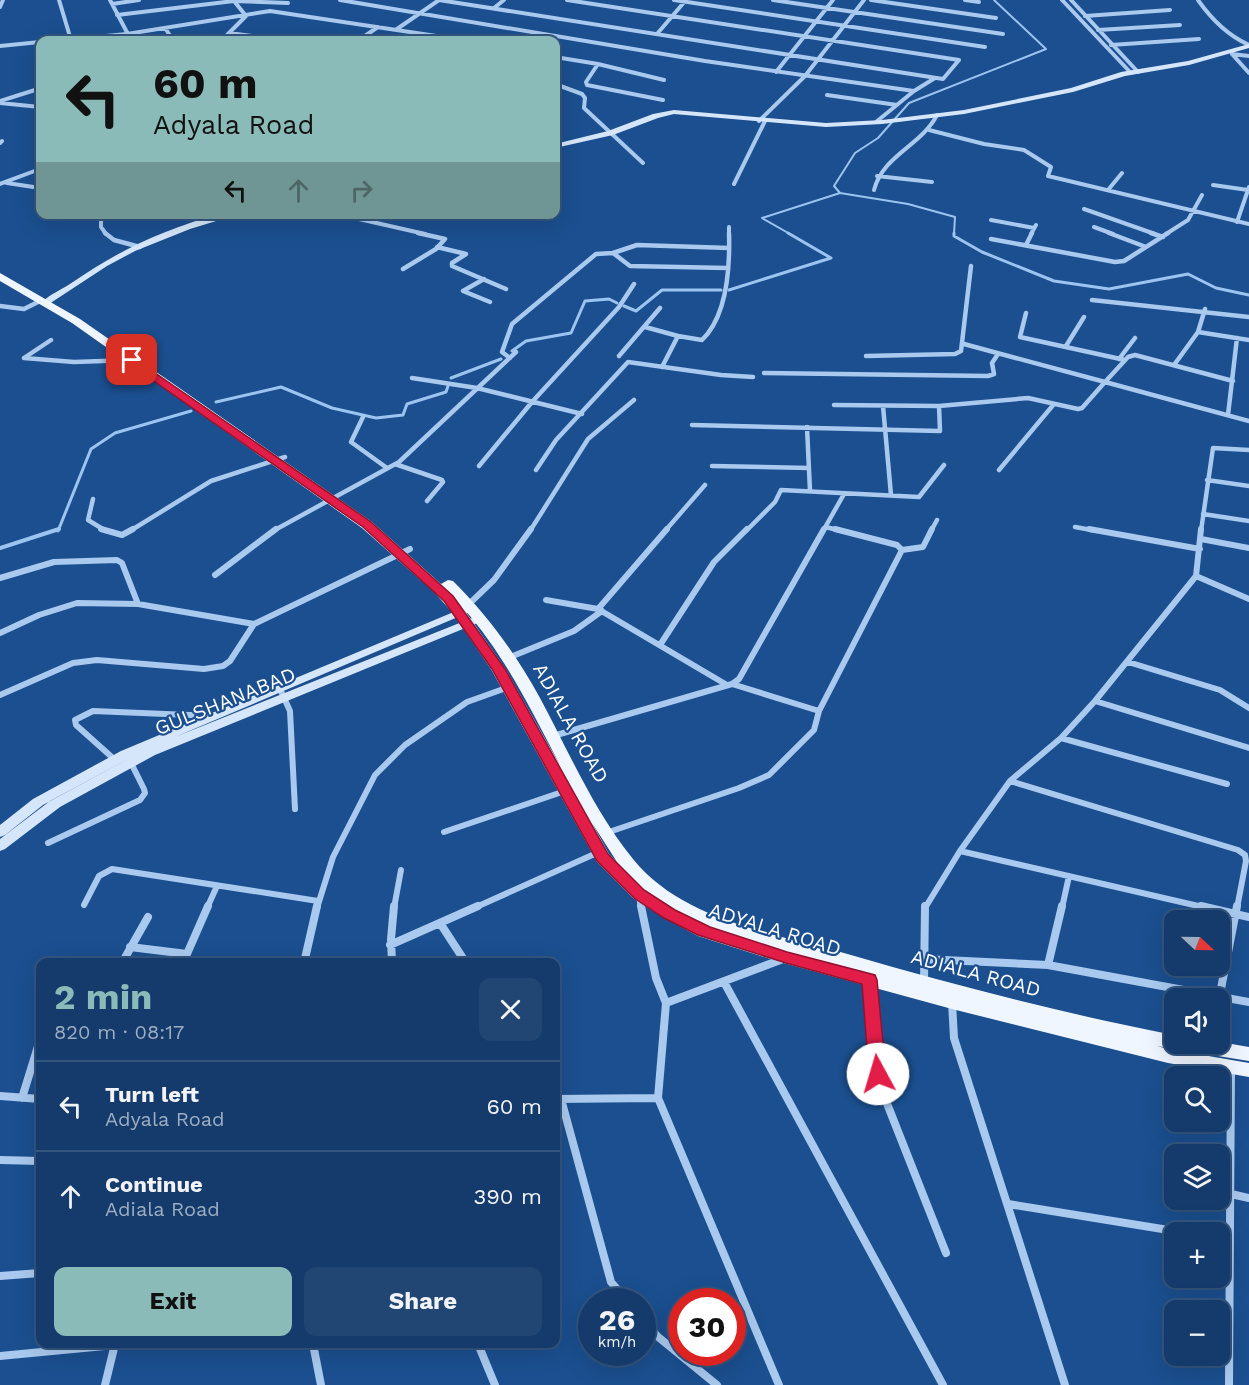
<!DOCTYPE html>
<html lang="en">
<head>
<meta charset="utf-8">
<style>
  body { margin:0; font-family:"Work Sans",sans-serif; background:#214673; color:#f1f3f6; height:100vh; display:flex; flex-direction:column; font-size:22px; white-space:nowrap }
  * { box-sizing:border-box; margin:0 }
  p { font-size:20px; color:#9dadc1 }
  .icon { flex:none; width:33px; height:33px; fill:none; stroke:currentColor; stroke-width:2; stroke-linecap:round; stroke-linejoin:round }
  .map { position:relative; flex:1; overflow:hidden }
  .panel { position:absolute; left:36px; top:958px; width:524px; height:390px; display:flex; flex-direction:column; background:#143b6b; border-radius:12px; box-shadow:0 6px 24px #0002,0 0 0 2px #33557e }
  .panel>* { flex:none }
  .guide { position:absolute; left:36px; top:36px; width:524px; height:183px; border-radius:12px; box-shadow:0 6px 24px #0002,0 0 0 2px #33557e; background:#8bbbb9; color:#111; overflow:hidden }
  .needle { width:39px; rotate:112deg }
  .fabs { position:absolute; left:1164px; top:910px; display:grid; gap:12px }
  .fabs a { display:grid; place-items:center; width:66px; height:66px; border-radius:12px; background:#143b6b; box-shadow:0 6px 24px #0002,0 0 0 2px #33557e; font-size:30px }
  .speed { position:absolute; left:578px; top:1288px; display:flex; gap:12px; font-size:30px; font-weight:700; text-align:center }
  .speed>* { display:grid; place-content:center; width:78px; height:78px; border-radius:50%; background:#143b6b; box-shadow:0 6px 24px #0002,0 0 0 2px #33557e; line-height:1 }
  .speed small { font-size:15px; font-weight:400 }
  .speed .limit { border:9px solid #d22; background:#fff; color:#111 }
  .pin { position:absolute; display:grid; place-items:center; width:51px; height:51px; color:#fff; margin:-26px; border-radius:12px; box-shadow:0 3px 9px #0006 }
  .me { position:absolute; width:66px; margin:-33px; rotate:354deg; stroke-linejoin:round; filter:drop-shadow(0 0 4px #0008) }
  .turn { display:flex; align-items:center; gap:21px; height:126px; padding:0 18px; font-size:27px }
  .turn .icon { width:78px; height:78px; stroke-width:2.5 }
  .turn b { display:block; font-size:42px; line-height:51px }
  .lanes { display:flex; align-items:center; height:57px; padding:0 18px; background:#0003; justify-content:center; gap:30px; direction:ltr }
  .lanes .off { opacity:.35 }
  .round { display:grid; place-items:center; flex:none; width:63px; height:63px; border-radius:12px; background:#214673 }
  .headline { display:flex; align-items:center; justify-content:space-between; height:102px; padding:0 18px }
  h1 { font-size:36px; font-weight:700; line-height:45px; color:#8bbbb9 }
  .cta { display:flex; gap:12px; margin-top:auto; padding:12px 18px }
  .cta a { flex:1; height:69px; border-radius:12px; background:#8bbbb9; color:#111; font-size:24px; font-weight:700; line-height:69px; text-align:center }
  .cta a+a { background:#214673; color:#f1f3f6 }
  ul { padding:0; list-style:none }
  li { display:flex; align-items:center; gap:18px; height:90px; padding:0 18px; border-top:2px solid #33557e }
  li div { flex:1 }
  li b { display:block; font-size:22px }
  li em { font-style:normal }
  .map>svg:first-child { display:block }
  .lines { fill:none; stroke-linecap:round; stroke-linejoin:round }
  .stream-far2 { stroke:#9cc4f0; stroke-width:2 }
  .stream-far1 { stroke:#9cc4f0; stroke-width:3 }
  .stream { stroke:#9cc4f0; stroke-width:4 }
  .street-far3 { stroke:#a9c9ee; stroke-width:4 }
  .street-far2 { stroke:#a9c9ee; stroke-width:4.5 }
  .street-far1 { stroke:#a9c9ee; stroke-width:6 }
  .street { stroke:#a9c9ee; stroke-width:8 }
  .secondary { fill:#d6e6fa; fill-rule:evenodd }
  .primary { fill:#f0f6ff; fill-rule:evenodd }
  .route { fill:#e11d48; stroke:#92132f; stroke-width:1.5 }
  .labels { text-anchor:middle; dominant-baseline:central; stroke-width:4.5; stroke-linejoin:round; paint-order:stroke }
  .street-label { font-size:20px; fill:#fff; stroke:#1b4f8f }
</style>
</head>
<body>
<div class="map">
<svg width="1249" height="1385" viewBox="0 0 1249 1385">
  <rect width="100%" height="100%" fill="#1b4f8f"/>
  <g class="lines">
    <path class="stream-far2" d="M790,234L762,218L840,193
      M954,234L955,217L908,204L840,193L834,186L855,153L878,138L909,103L1046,49L994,0"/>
    <path class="stream-far1" d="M954,233V236L982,252L1054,281L1109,289L1188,274L1216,288L1249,295
      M729,290L831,258L788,233
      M624,306L636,311L662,290H721
      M512,351L526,341L571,333L585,301L609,299L617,303
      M451,378L501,359
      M216,402L281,387L332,408L376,418L403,415L407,404L446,392L448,386
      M58,531L91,449L115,433L191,411"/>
    <path class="stream" d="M0,548L59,529"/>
    <path class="street-far3" d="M59,0L71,40
      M110,0L131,40
      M340,0L705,61L914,91
      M439,0L943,79L959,60L567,0
      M674,0L985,47
      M773,0L1003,34
      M871,0L996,18
      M965,0L979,2
      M1062,0L1131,73
      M1071,0L1138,72
      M1198,0C1212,20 1227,35 1249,45
      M234,1L288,3
      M112,4L139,0
      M0,7L3,0
      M494,8L504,0
      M117,15L234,1L246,16L222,40
      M1085,16L1170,10
      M165,28L173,40
      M397,29L439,0
      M1098,30L1180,25
      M229,33L281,40
      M657,34L686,0
      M63,40L127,34L270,11L463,40
      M359,40L378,27
      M414,40L423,34
      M1111,45L1199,39
      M0,46L40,42
      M1232,54L1249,73
      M1232,54L1249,56
      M555,57L598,64L664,80
      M598,64L586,82L587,85L663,100
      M776,72L833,0
      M555,84L582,94L585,98L584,108L643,163
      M827,95L897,105
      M0,101L35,90
      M0,103L40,107
      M759,121L805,76L864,0
      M876,122L914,91L935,78
      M929,130L984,144L1024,150L1051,167L1048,176L1249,224
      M0,143L2,141
      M877,176L932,182
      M7,183L40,188
      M0,184L40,169
      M734,184L765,121
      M1213,185L1248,190
      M874,190C883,155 921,146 937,115
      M1108,190L1122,173
      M1084,209L1155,234
      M337,214L425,234
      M101,220V227L106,234
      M991,220L1034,228
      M1237,222L1249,187
      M729,227V234
      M1094,227L1113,234
      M1031,234L1036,225
      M1166,234L1188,220L1202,195"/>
    <path class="street-far2" d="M105,233L114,240L140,247
      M1109,233L1146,247
      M1151,233L1163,237
      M991,239L1115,262L1124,261L1168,233
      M1026,245L1032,233
      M437,247L466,254L452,263V266L506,289
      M613,253L630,266L727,268
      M403,269L436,249L445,239L418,233
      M484,279L463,291L490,302
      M1092,300L1249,317
      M0,306L24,309L42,300
      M1026,313L1020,337L1125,360
      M645,327L678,336
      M1198,332L1205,309
      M964,344L1105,382L1128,357L1135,355L1233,381
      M1066,346L1084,317
      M619,356L660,308
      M866,356L955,354L961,351L971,266
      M24,358L74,362L132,360
      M24,358L51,340
      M510,358L502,352L512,324L596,254L613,253L637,245L729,248
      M1119,359L1135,338
      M1174,365L1198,332L1249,340
      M662,367L678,336L702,340C728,315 730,267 729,233
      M764,373L988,376L994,374L992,363L998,354
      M412,378L477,388L582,414
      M834,405L939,406L1028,398L1078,409L1082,408L1105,382L1249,421
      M883,406L891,495
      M1228,415L1237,338
      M363,417L351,442L387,468
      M692,425L940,431L939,406
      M807,427L810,491
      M395,464L442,480L443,482L427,501
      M479,466L532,402L619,307L634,284
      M712,466L809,468
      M536,470L556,440L628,362L721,375L753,377
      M999,470L1054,404
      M1207,480L1249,486
      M93,499L88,520L106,531
      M1203,514L1249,521
      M826,527L841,531
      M1075,527L1097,531
      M130,531L211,481L285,457
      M273,531L399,462L516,352
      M530,531L588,439L634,400
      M665,531L705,485
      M746,531L775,502L781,490L919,497L944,465
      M823,531L844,494
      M931,531L937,520
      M1201,531L1213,448L1249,450"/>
    <path class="street-far1" d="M101,529L122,535L133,529
      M1089,529L1200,549
      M1201,539L1249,548
      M902,550L923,547L932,529
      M215,575L276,529
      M1196,576L1249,599
      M0,578L54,562L117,560L122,563L138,604L254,624
      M546,600L598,609L727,685
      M468,605L494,580L531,529
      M598,609L667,529
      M0,633L39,615L77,603L138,604
      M660,645L714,562L747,529
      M508,658L574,631L602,611
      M1128,662L1220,690L1249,708
      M732,684L819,711
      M280,689L290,711L295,809
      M0,695L73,663L97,660L204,669L223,666L230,661L254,624L410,549
      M1095,701L1249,748
      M553,736L732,684L739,679L824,529
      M1061,738L1227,784
      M114,759L76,725L75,720L93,711L214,716
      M1010,781L1238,850L1245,855L1246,861L1237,908
      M444,832L565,791
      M606,833L739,788L769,775L814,730L819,711L902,550L897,545L835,529
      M48,843L140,800L145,793L144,789L130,761
      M960,851L1207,908
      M639,896L641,908
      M84,905L99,876L112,869L318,901
      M207,908L217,886
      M317,908L333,857L375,775L405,745L467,702L509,687
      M394,908L401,870
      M474,908L599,852
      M925,908L960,851L1010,781L1061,738L1095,701L1196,576L1201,529
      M1062,908L1069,876"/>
    <path class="street" d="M1201,906L1249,917
      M440,923L466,963
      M390,945L478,906
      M130,947L187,954
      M923,959L1048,965L1249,1002
      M122,963L148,917
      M183,963L208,906
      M304,963L317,906
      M392,963L391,939L394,906
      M1048,965L1062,906
      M869,980L878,1074L886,1101L946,1253
      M724,982L943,1385
      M924,983L925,906
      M1219,999L1237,906
      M952,1002L954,1038L1065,1385
      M666,1003L783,959
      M0,1096L40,1099
      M22,1098L40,1040
      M658,1098L779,1385
      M555,1099L658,1098L666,1003L656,978L641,906
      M561,1099L611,1282L628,1302
      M0,1160L40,1161
      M1231,1194L1249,1198
      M1008,1204L1187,1233
      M1220,1238L1229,1240
      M0,1276L40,1273
      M642,1319L657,1336L717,1385
      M313,1344L321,1385
      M478,1344L495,1385
      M0,1356L115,1345
      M105,1385L115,1344
      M1229,1385L1231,1068"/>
    <path class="secondary" d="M1249,44V48L1189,65L1125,76L1073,92L964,114L882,124L826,127L674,114L658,118L613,135L555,148V144L608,131L653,114L674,110L826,123L882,120L964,110L1071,88L1121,72L1188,61Z
      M219,214H239L190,229L135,251L107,266L49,304H43L42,302C50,294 63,289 73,282C119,250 165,229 219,214Z
      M468,606L474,609L472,611L175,737L472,618H480L482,620L480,622L155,755L60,807L5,849L0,851V839L50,801L141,752L43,805L5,835L0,837V825L33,799L121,751Z"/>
    <path class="primary" d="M0,273L80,319L372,522L441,584L448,580L453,581C488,616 516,654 540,698C569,752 594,811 633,859C684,922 778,934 851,955C958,986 1065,1014 1174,1035V1044H1220V1042L1249,1047V1061L1187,1051L1180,1047L1174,1049L1157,1046L1168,1049L1249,1063V1077L1168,1063L952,1009L780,962L698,936L664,918L633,898L597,862L491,669L451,611L434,592L362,528L72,323L0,281ZM463,608C505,655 532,712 561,767L505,668ZM592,823L617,862L609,854Z"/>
  </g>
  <path class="route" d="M132,357L371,522L453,596L505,669L608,854L644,890L675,910L710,927L787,952L875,975L877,980L886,1074L884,1079L878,1081L872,1079L869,1074L862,984L786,963L698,935L664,918L634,898L597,861L492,669L444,601L363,527L128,363L126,360Z"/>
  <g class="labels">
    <g class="street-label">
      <text transform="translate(225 701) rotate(-22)">GULSHANABAD</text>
      <text transform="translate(571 723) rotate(61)">ADIALA ROAD</text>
      <text transform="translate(775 929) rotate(17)">ADYALA ROAD</text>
      <text transform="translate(976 973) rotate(15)">ADIALA ROAD</text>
    </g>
  </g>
</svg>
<div class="fabs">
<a><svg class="needle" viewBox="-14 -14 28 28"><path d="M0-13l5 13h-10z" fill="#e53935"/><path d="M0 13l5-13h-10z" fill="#9dadc1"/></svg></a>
<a><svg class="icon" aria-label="sound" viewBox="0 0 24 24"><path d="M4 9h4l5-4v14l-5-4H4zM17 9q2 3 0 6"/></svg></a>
<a><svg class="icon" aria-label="search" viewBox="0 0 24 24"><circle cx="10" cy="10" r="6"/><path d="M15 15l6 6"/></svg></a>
<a><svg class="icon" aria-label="layers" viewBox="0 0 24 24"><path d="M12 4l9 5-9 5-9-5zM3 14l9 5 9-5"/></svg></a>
<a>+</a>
<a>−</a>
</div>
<div class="speed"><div>26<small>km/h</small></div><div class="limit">30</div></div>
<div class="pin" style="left:132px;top:360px;background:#d93025"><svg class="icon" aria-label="arrive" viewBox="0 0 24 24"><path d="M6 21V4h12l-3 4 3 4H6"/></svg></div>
<svg class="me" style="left:878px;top:1074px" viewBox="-20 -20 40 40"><circle r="19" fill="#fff"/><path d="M0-13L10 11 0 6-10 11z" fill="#e11d48"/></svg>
<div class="guide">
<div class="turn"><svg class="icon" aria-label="left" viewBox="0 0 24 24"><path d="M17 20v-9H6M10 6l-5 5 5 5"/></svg><div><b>60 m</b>Adyala Road</div></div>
<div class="lanes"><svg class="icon" aria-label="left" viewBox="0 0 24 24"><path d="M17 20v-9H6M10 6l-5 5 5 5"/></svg><svg class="icon off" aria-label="ahead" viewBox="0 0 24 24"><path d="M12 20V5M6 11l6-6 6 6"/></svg><svg class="icon off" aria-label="right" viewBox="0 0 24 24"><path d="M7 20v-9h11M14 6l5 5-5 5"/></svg></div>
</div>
<section class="panel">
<div class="headline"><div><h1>2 min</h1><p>820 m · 08:17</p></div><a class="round"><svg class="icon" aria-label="close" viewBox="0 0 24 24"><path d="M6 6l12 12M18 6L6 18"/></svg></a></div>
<ul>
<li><svg class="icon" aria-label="left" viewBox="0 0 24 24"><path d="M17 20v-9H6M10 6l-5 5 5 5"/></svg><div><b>Turn left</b><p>Adyala Road</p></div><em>60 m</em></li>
<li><svg class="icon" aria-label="ahead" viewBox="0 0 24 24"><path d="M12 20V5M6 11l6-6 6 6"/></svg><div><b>Continue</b><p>Adiala Road</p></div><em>390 m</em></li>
</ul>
<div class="cta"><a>Exit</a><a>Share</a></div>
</section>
</div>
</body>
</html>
